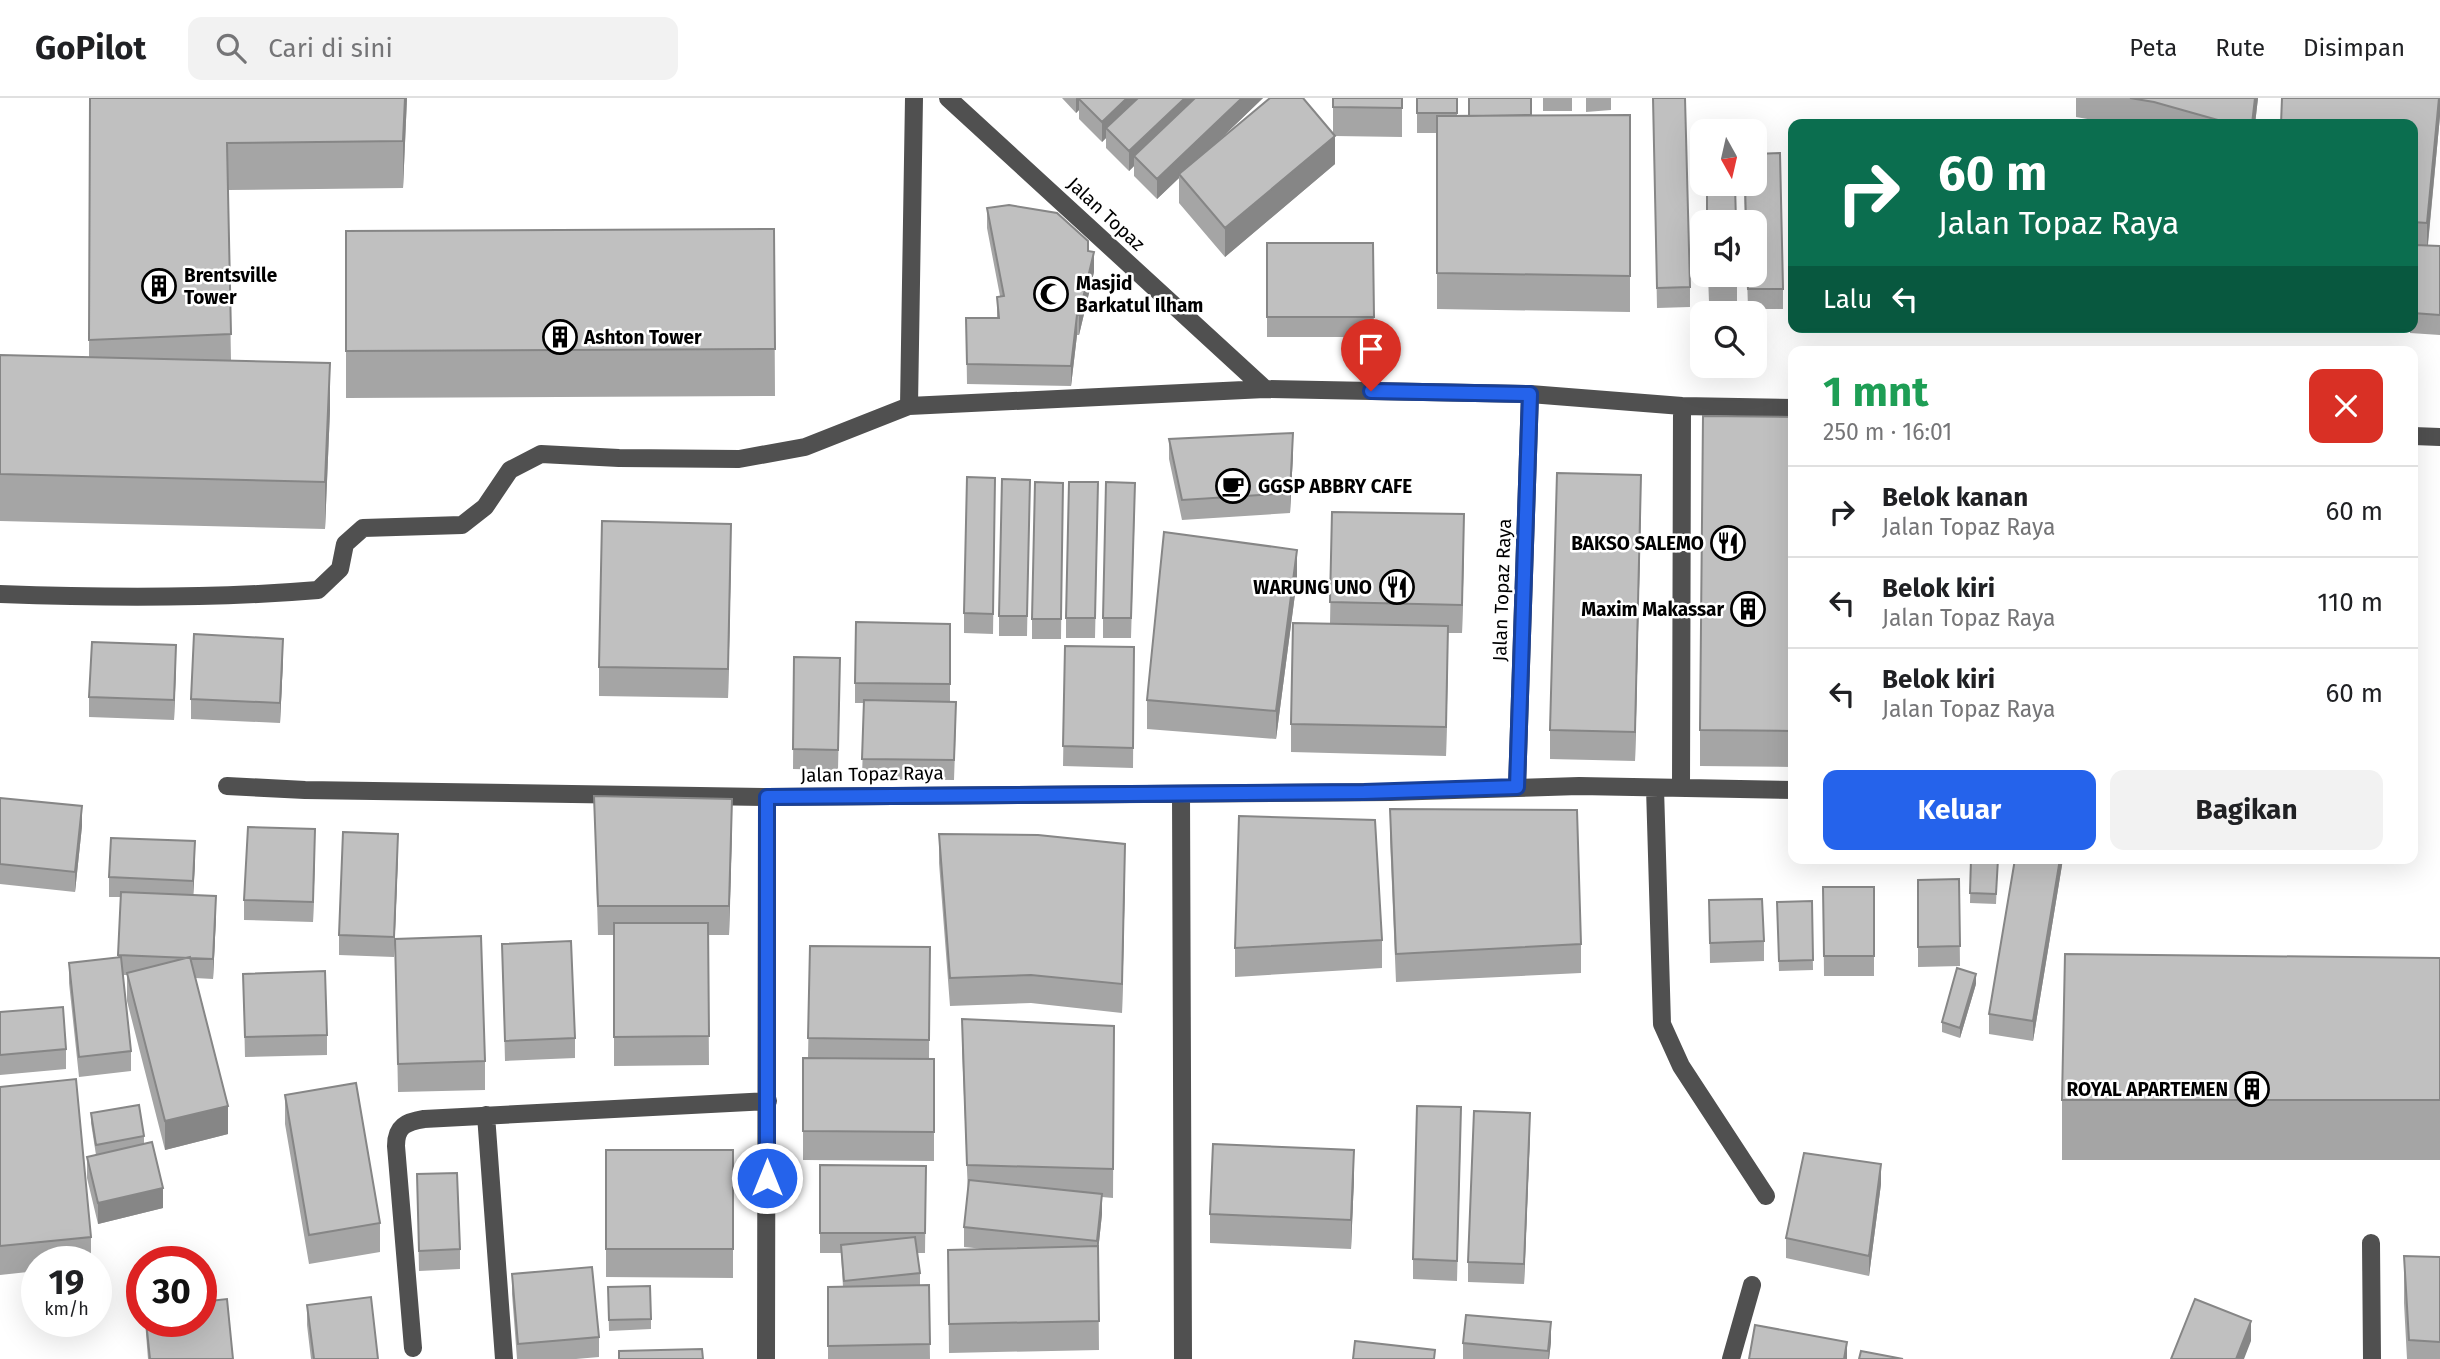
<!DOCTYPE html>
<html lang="id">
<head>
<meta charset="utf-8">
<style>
  body { margin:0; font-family:"Fira Sans",sans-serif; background:#f2f2f2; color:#202124; height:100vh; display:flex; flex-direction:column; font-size:26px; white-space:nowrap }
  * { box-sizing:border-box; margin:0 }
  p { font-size:23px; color:#757577 }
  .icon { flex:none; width:38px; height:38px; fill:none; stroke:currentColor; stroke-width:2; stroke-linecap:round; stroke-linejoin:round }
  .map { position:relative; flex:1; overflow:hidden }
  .panel { position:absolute; left:1788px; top:248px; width:630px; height:518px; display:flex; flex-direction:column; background:#fff; border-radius:14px; box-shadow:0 7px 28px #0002 }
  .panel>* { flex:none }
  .hud { position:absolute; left:1788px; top:21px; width:630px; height:214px; border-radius:14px; box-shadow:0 7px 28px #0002; background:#0b6e4f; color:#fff; overflow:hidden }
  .needle { width:46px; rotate:172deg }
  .buttons { position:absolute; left:1690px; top:21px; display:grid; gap:14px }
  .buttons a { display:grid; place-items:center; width:77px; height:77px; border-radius:14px; background:#fff; box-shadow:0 7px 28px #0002; font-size:35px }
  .speed { position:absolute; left:21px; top:1148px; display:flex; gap:14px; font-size:35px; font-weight:700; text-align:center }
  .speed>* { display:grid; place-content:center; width:91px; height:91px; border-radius:50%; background:#fff; box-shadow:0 7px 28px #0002; line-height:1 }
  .speed small { font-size:18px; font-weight:400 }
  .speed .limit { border:10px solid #d22; background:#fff; color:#111 }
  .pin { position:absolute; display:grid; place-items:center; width:60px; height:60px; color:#fff; margin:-72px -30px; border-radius:50% 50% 50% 0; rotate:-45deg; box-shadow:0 0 7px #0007 }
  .pin .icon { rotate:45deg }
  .me { position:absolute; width:77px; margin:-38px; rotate:0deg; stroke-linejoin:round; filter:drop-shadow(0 0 5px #0008) }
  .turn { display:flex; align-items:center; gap:24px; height:147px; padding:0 35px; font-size:32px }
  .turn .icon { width:91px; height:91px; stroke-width:2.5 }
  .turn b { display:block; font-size:49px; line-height:60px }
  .then { display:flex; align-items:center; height:66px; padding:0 35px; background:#0003; gap:14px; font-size:26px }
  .round { display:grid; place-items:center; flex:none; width:74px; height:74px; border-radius:14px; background:#f2f2f2 }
  .summary { display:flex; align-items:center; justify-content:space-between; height:119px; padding:0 35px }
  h1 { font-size:42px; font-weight:700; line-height:52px; color:#1e9e55 }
  .cta { display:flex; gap:14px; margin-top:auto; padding:14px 35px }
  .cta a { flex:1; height:80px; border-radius:14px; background:#2563eb; color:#fff; font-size:28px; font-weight:700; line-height:80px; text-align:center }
  .cta a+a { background:#f2f2f2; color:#202124 }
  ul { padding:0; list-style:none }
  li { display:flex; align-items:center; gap:21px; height:91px; padding:0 35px; border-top:2px solid #e0e0e0 }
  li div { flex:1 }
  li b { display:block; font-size:26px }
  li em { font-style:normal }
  header { display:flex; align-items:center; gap:42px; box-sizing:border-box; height:98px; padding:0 35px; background:#fff; border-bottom:2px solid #e0e0e0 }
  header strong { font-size:33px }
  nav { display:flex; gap:38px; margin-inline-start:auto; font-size:24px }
  .search { width:490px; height:63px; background:#f2f2f2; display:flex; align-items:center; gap:18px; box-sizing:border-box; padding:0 24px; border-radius:14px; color:#757577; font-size:26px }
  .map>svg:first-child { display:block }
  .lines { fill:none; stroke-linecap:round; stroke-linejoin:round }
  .minor { stroke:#505050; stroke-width:18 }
  .wall { fill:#a5a5a5 }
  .shaded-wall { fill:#868686 }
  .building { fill:#c0c0c0; stroke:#868686; stroke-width:2 }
  .route-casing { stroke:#184099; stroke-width:18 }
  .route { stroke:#2563eb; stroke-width:12 }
  .labels { text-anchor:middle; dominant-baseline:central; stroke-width:5; stroke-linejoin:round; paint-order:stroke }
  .street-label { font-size:19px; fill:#000; stroke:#fff }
  .poi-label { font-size:19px; font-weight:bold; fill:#000; stroke:#fff; text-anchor:start }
</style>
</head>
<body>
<header>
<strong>GoPilot</strong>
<div class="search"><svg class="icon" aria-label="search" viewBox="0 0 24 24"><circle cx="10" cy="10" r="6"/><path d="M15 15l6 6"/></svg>Cari di sini</div>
<nav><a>Peta</a><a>Rute</a><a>Disimpan</a></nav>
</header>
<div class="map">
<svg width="2440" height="1261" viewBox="0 0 2440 1261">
  <rect width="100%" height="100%" fill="#fff"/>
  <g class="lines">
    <path class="minor" d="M948,0L1265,291
      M909,308L914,0
      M2413,338L2440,339
      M0,496C106,500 212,501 318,492L340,471L345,446L363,430L462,427L485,409L510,372L541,356L619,360L739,361L805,349L909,308L1265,291L1530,296L1682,308L1794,310
      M227,688L305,692L767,699L1390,694L1579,688L1794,692
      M1517,689L1530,296
      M1681,689L1682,308
      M1655,690L1662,926L1681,968L1766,1098
      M1181,696L1183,1261
      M486,1017L504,1261
      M2371,1145L2372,1261
      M413,1250L396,1048C396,1028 406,1024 424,1021L768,1003
      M766,1261L767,699
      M1731,1261L1752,1187"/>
  </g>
  <path class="wall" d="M90,0H407L403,90L228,92L231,262L330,312L325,431L0,423V257L89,259Z
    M1062,0H1263L1216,45L1333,35V0H1402V39L1335,38V66L1225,159L1179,105V80L1157,101L1134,78V68L1129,73L1106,50V40L1102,44L1079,21V12L1076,15Z
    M1417,0H1457V18L1630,17V214L1437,211V35H1417Z
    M1543,0H1572V13H1543Z
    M1586,0H1611V12L1586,14Z
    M1653,0L1690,189V209L1657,210Z
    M2076,0H2258L2255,26H2116L2076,19Z
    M2440,0V18L2428,147L2440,148V237L2410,235V229H2413V170L2414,153H2413V26H2281Z
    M1744,86H1755L1783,191V211H1748L1747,177H1755V124H1745Z
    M987,110L1088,153L1094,174L1079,237H1077L1071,288L967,286L966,220H997V199L1000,198L987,130Z
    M774,131L775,298L346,300V133Z
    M1267,145H1373L1374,239H1267Z
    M1708,177H1737V203L1709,204Z
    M1794,319L1792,669L1700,668V632Z
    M1169,341L1293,355L1290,415L1182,422L1169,361Z
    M1030,382L1027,538H999V518Z
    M1063,385L1061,541H1032V521Z
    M995,400L993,536L964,535V515Z
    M1098,404L1095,540H1066V520Z
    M1135,405L1131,540H1103V520Z
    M1641,406L1635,663L1550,661V632Z
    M1332,414L1464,445L1462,535H1448L1446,658L1291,654V626L1330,526Z
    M731,455L728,600L599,598V569Z
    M1297,481L1276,641L1147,631V602Z
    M950,526V604L956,624L954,682L862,681L864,605H855V585Z
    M1065,548L1134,549L1133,670L1063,668Z
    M794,559L840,580L838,672L793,671Z
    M283,561L280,625L191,621V601Z
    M176,567L174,622L89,619V599Z
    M594,698L732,730L729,837H708L709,967L614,968V837H598Z
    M0,700L82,728L75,794L0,786Z
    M1390,711L1581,846V875L1396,884L1390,740Z
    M939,736L1125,775L1122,915L1031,905L950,908L939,765Z
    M315,752L313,824L244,822V802Z
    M398,756L394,859L339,857V837Z
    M1971,761H1998L1996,806L1970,805Z
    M2015,761H2063L2033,943L1989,936V916Z
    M195,763L193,797L216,818L213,881L195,880L228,1036L165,1052L127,903V877H123L131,953V973L79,979L69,885V865L118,860L121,799H109V779Z
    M1959,781L1960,868L1918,869V782Z
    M1823,789H1874V878H1824Z
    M1709,802L1764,843V863L1710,865Z
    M1812,803L1813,872L1779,873L1777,804Z
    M395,841L485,963V992L398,994Z
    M1382,842V870L1235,879V850Z
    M502,846L575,940V960L505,963Z
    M810,848L930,849L929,961H934V1063L803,1062V960H808Z
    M2440,860V1062H2062V1002Z
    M243,876L327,937V957L245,959Z
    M1976,886L1960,940L1942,934V924Z
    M0,914L66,951V971L0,977Z
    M962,921L1114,928L1113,1100L1102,1099V1116L1098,1153L1099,1252L949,1255L948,1152L984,1151L964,1149V1129L968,1096L962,950Z
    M0,989L91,1139V1164H37V1173L0,1177Z
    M285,997L380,1125V1154L309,1166L285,1026Z
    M91,1015L144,1038V1046L163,1110L98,1126L87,1080V1059L96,1057L91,1025Z
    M1461,1029L1457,1183L1413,1181V1161Z
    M1530,1035L1524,1186L1468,1184V1164Z
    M606,1052H733V1180L606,1179Z
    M820,1067L926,1068L925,1155H917L920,1175V1187H929L930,1261H828V1189H843L841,1155H820Z
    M417,1076L460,1151V1171L419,1173Z
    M1354,1080L1351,1151L1210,1145V1116Z
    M1881,1086L1869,1178L1786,1160V1140Z
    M2404,1158L2440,1159V1261H2407L2404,1205Z
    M512,1176L599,1239V1259L576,1261H517L512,1196Z
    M608,1189L651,1221V1231L609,1233Z
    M307,1207L378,1261H311L307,1227Z
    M145,1223H201L233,1261H148Z
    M1551,1244L1549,1261H1463V1245Z"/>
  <path class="shaded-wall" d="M405,0H407L403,90V43Z
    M1076,0H1092L1079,1V12L1076,15Z
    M1127,0H1148L1106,30V40L1102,44V24Z
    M1185,0H1206L1134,58V68L1129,73V53Z
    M1242,0H1263L1181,79L1179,76V80L1157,101V81Z
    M2255,0H2258L2255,26H2252Z
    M2439,0H2440V18L2427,154V125Z
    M1335,38V66L1225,159V130Z
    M1094,154V174L1079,237V217Z
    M1077,217V237L1071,288V268Z
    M330,265V312L325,431V384Z
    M1293,335V355L1290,415V395Z
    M1641,377V406L1635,663V634Z
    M1464,416V445L1462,535V507Z
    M731,426V455L728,600V571Z
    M1297,452V481L1276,641V613Z
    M1448,528V557L1446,658V629Z
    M283,541V561L280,625V605Z
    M176,547V567L174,622V602Z
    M1794,556V592L1792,669V633Z
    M732,701V730L729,837V808Z
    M82,708V728L75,794V774Z
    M315,731V752L313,824V804Z
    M398,736V756L394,859V839Z
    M195,743V763L193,803V783Z
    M1125,746V775L1122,915V886Z
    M2060,761H2063L2033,943V923Z
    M216,798V818L213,881V861Z
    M1976,876V886L1960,940V930Z
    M228,1008V1036L165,1052V1023Z
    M1530,1015V1035L1524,1186V1166Z
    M1354,1052V1080L1351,1151V1122Z
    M1881,1066V1086L1869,1178V1158Z
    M163,1090V1110L98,1126V1105Z
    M1102,1096V1116L1097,1163V1143Z
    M2251,1223V1243L2244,1261H2236Z
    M1551,1224V1244L1549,1261H1548Z
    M1847,1244V1261H1844Z"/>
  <path class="building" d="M90,0H405L403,43L227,45L231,236L89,242Z
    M1080,0H1127L1102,24L1079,1Z
    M1138,0H1185L1129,53L1106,30Z
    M1195,0H1242L1157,81L1134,58Z
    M1270,0H1303L1335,38L1225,130L1179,76Z
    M1333,0H1402V10L1333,9Z
    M1417,0H1457V15H1417Z
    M1469,0H1531V17L1469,18Z
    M1653,0H1685L1690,189L1657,190Z
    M2130,0H2255L2252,26H2232L2154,4Z
    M2282,0H2439L2427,125L2413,124V26H2373V25L2281,26Z
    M1630,17V178L1437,175V18Z
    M1780,55L1783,191H1748L1747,177H1755V124H1746L1745,86H1755V56Z
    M1707,86H1735L1736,124H1707Z
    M1009,107L1057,115L1088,143V153L1094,154L1079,217H1077L1071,268L967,266L966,220H999L997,199L1004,198L987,110Z
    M774,131L775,251L346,253V133Z
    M1267,145H1373L1374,219H1267Z
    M2415,147L2440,148V217L2413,215V170Z
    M1709,177H1737V183L1709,184Z
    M0,257L330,265L325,384L0,376Z
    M1703,318L1794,319V556L1792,633L1700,632Z
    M1293,335L1290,395L1182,402L1169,341Z
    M1557,375L1641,377L1635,634L1550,632Z
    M967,379L995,380L993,516L964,515Z
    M1002,381L1030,382L1027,518H999Z
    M1035,384L1063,385L1061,521H1032Z
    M1069,384H1098L1095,520H1066Z
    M1106,384L1135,385L1131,520H1103Z
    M1332,414L1464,416L1462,507L1330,504Z
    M602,423L731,426L728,571L599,569Z
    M1164,434L1297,452L1276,613L1147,602Z
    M856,524L950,526V586L855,585Z
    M1293,525L1448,528L1446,629L1291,626Z
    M194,536L283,541L280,605L191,601Z
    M92,544L176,547L174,602L89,599Z
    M1065,548L1134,549L1133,650L1063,648Z
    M794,559L840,560L838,652L793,651Z
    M864,602L956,604L954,662L862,661Z
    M594,698L732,701L729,808H598Z
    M0,700L82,708L75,774L0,766Z
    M1390,711L1577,712L1581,846L1396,856Z
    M1239,718L1375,722L1382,842L1235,850Z
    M248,729L315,731L313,804L244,802Z
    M343,734L398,736L394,839L339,837Z
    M939,736L1038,737L1125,746L1122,886L1031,877L950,880Z
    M111,740L195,743L193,783L109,779Z
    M1971,761H1998L1996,796L1970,795Z
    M2015,761H2060L2033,923L1989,916Z
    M1959,781L1960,848L1918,849V782Z
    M1823,789H1874V858H1824Z
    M121,794L216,798L213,861L118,857Z
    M1762,801L1764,843L1710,845L1709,802Z
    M1812,803L1813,862L1779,863L1777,804Z
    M614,825H708L709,938L614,939Z
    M481,838L485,963L398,966L395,841Z
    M571,843L575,940L505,943L502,846Z
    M810,848L930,849L929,942L808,940Z
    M2065,856L2440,860V1002H2062Z
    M121,859L131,953L79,959L69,865Z
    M190,859L228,1008L165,1023L127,875Z
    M1957,870L1976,876L1960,930L1942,924Z
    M325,873L327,937L245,939L243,876Z
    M63,909L66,951L0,957V914Z
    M962,921L1114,928L1113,1071L967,1067Z
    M803,960L934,961V1034L803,1033Z
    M76,981L91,1139L0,1148V989Z
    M356,985L380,1125L309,1137L285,997Z
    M139,1007L144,1038L96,1047L91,1015Z
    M1417,1008L1461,1009L1457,1163L1413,1161Z
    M1474,1013L1530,1015L1524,1166L1468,1164Z
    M152,1044L163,1090L98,1105L87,1059Z
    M1213,1046L1354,1052L1351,1122L1210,1116Z
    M606,1052H733V1151H606Z
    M1804,1055L1881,1066L1869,1158L1786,1140Z
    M820,1067L926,1068L925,1135H820Z
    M457,1075L460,1151L419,1153L417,1076Z
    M969,1082L1102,1096L1097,1143L964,1129Z
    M915,1139L920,1175L844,1183L841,1147Z
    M1098,1148L1099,1223L949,1226L948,1152Z
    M2404,1158L2440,1159V1244L2409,1242Z
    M592,1169L599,1239L518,1246L512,1176Z
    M929,1187L930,1246L828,1248V1189Z
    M650,1188L651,1221L609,1222L608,1189Z
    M371,1199L378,1261H314L307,1207Z
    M227,1201L233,1261H150L146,1223H201V1204Z
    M2195,1201L2251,1223L2236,1261H2171Z
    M1466,1217L1551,1224L1548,1253L1463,1245Z
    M1755,1227L1847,1244L1844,1261H1749Z
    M1355,1243L1435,1252L1434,1261H1353Z
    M702,1251L703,1261H619V1253Z
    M1861,1253L1903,1261H1859Z"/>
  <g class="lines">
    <g class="route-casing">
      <path id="route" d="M767,1080V699L1364,694L1517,689L1530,296L1371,293"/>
    </g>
    <use href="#route" class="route"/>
  </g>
  <defs>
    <g id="building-ring" transform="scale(1.75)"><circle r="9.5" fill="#fff" stroke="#000" stroke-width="1.5"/><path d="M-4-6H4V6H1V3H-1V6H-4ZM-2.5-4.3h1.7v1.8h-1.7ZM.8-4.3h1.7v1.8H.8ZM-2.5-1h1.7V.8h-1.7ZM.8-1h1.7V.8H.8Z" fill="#000"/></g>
    <g id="mosque-ring" transform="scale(1.75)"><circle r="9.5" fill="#fff" stroke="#000" stroke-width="1.5"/><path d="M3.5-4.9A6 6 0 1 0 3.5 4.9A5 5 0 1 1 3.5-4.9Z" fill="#000"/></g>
    <g id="cafe-ring" transform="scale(1.75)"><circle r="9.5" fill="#fff" stroke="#000" stroke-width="1.5"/><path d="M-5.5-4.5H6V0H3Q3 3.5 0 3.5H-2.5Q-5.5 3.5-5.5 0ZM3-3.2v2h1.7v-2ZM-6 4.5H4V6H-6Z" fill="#000"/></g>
    <g id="restaurant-ring" transform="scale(1.75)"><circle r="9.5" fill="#fff" stroke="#000" stroke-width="1.5"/><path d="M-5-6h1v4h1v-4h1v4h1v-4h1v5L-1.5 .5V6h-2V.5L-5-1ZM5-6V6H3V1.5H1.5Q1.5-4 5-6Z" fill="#000"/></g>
  </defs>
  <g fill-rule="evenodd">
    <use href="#building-ring" x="159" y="188"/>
    <use href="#mosque-ring" x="1051" y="196"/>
    <use href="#building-ring" x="560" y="239"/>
    <use href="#cafe-ring" x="1233" y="388"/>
    <use href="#restaurant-ring" x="1728" y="445"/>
    <use href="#restaurant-ring" x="1397" y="489"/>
    <use href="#building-ring" x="1748" y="511"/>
    <use href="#building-ring" x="2252" y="991"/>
  </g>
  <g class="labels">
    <g class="street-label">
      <text transform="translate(1106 116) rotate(43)">Jalan Topaz</text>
      <text transform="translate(1502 492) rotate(-88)">Jalan Topaz Raya</text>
      <text transform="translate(872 676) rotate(-1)">Jalan Topaz Raya</text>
    </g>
    <g class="poi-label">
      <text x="184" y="177">Brentsville<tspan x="184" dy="22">Tower</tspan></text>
      <text x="1076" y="185">Masjid<tspan x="1076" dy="22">Barkatul Ilham</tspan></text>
      <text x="584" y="239">Ashton Tower</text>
      <text x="1258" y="388">GGSP ABBRY CAFE</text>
      <text x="1704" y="445" text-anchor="end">BAKSO SALEMO</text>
      <text x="1372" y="489" text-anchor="end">WARUNG UNO</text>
      <text x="1724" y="511" text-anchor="end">Maxim Makassar</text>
      <text x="2228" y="991" text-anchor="end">ROYAL APARTEMEN</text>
    </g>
  </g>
</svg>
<div class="buttons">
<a><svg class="needle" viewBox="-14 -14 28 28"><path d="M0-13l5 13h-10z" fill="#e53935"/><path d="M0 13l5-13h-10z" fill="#757577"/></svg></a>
<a><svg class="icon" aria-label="sound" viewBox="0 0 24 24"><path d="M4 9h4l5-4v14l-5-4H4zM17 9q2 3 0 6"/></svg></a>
<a><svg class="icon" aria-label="search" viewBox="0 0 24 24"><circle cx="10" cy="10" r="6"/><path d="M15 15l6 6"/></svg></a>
</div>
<div class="speed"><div>19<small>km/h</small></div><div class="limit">30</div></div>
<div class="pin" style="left:1371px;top:293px;background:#d93025"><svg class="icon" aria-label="arrive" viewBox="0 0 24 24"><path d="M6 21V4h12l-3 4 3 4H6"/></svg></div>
<svg class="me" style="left:767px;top:1080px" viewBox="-20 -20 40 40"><circle r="17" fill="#2563eb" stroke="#fff" stroke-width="3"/><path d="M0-11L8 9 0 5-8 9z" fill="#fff"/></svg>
<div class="hud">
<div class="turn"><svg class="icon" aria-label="right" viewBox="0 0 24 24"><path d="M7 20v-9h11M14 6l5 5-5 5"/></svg><div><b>60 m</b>Jalan Topaz Raya</div></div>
<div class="then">Lalu<svg class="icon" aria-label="left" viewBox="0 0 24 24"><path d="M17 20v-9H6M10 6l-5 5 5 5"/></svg></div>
</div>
<section class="panel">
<div class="summary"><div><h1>1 mnt</h1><p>250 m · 16:01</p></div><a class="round" style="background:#d93025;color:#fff"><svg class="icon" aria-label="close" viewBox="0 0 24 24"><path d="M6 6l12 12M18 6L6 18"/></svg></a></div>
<ul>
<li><svg class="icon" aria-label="right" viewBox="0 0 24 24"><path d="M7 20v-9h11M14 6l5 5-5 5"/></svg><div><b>Belok kanan</b><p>Jalan Topaz Raya</p></div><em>60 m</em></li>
<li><svg class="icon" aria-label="left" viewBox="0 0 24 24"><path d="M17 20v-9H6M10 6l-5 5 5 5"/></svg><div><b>Belok kiri</b><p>Jalan Topaz Raya</p></div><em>110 m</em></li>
<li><svg class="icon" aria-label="left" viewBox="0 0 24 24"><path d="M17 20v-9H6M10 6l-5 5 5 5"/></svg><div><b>Belok kiri</b><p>Jalan Topaz Raya</p></div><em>60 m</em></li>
</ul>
<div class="cta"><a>Keluar</a><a>Bagikan</a></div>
</section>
</div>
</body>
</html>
